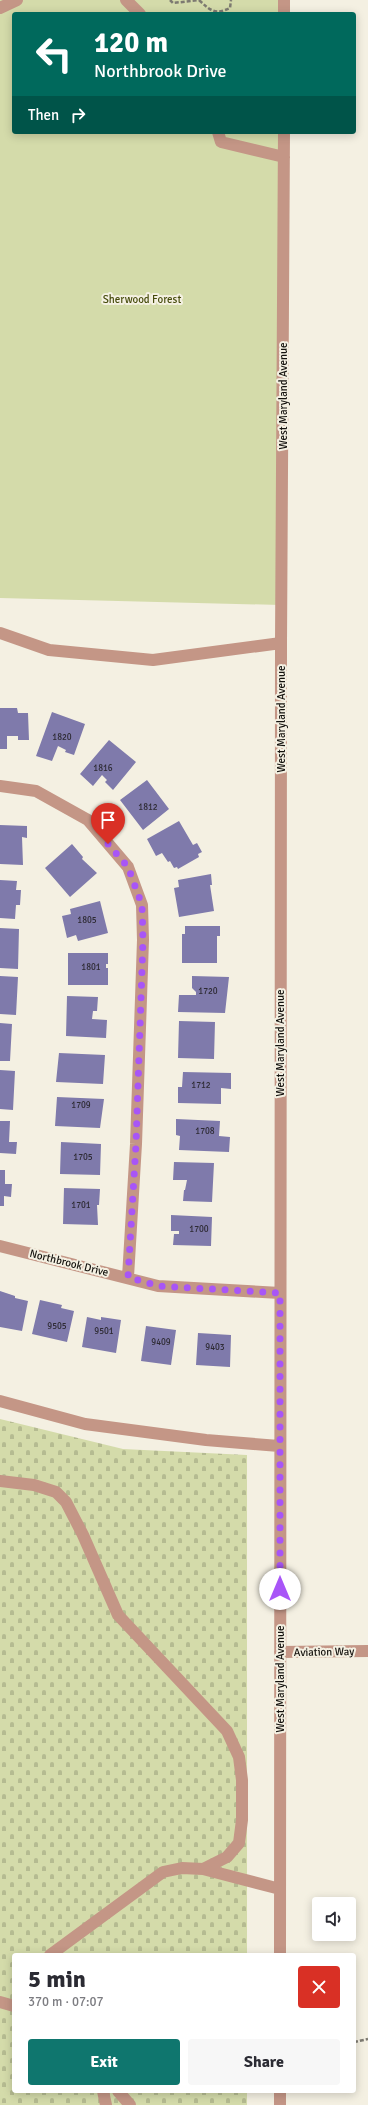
<!DOCTYPE html>
<html lang="en">
<head>
<meta charset="utf-8">
<style>
  body { margin:0; font-family:Signika,sans-serif; background:#f7f7f7; color:#2b2b33; height:100vh; display:flex; flex-direction:column; font-size:15px; white-space:nowrap }
  * { box-sizing:border-box; margin:0 }
  p { font-size:13px; color:#7c7c81 }
  .icon { flex:none; width:22px; height:22px; fill:none; stroke:currentColor; stroke-width:2; stroke-linecap:round; stroke-linejoin:round }
  .map { position:relative; flex:1; overflow:hidden }
  .drawer { position:absolute; left:12px; top:1953px; width:344px; height:140px; display:flex; flex-direction:column; background:#fff; border-radius:4px; box-shadow:0 2px 10px #0003 }
  .drawer>* { flex:none }
  .top-card { position:absolute; left:12px; top:12px; width:344px; height:122px; border-radius:4px; box-shadow:0 2px 10px #0003; background:#00695c; color:#fff; overflow:hidden }
  .fabs { position:absolute; left:312px; top:1897px; display:grid; gap:8px }
  .fabs a { display:grid; place-items:center; width:44px; height:44px; border-radius:4px; background:#fff; box-shadow:0 2px 10px #0003; font-size:20px }
  .pin { position:absolute; display:grid; place-items:center; width:34px; height:34px; color:#fff; margin:-41px -17px; border-radius:50% 50% 50% 0; rotate:-45deg; box-shadow:0 0 4px #0007 }
  .pin .icon { rotate:45deg }
  .me { position:absolute; width:44px; margin:-22px; rotate:0deg; stroke-linejoin:round; filter:drop-shadow(0 0 3px #0008) }
  .turn { display:flex; align-items:center; gap:14px; height:84px; padding:0 16px; font-size:18px }
  .turn .icon { width:52px; height:52px; stroke-width:2.5 }
  .turn b { display:block; font-size:28px; line-height:34px }
  .then { display:flex; align-items:center; height:38px; padding:0 16px; background:#0003; gap:8px; font-size:15px }
  .round { display:grid; place-items:center; flex:none; width:42px; height:42px; border-radius:4px; background:#f7f7f7 }
  .headline { display:flex; align-items:center; justify-content:space-between; height:68px; padding:0 16px }
  h1 { font-size:24px; font-weight:800; line-height:30px }
  .cta { display:flex; gap:8px; margin-top:auto; padding:8px 16px }
  .cta a { flex:1; height:46px; border-radius:4px; background:#0f766e; color:#fff; font-size:16px; font-weight:800; line-height:46px; text-align:center }
  .cta a+a { background:#f7f7f7; color:#2b2b33 }
  .map>svg:first-child { display:block }
  .cemetery { fill:url(#cemetery-stones) }
  .green { fill:#d4dbaa }
  .building { fill:#7f7aab }
  .lines { fill:none; stroke-linecap:round; stroke-linejoin:round }
  .path { stroke:#7d7a71; stroke-width:2.5; stroke-dasharray:4 2; stroke-linecap:butt }
  .minor { stroke:#c49686; stroke-width:12 }
  .route { stroke:#a855f7; stroke-width:7; stroke-dasharray:0 12.6 }
  .labels { text-anchor:middle; dominant-baseline:central; stroke-width:4; stroke-linejoin:round; paint-order:stroke }
  .number-label { font-size:9px; fill:#2e2b34 }
  .park-label { font-size:11px; fill:#474c0d; stroke:#f4f0e2 }
  .street-label { font-size:11px; fill:#13110d; stroke:#f4f0e2 }
</style>
</head>
<body>
<div class="map">
<svg width="368" height="2105" viewBox="0 0 368 2105">
  <defs>
    <pattern id="cemetery-stones" width="16" height="16" patternUnits="userSpaceOnUse"><rect width="16" height="16" fill="#d4dbaa"/><path d="M2 7V4a2 2 0 0 1 4 0v3zM10 15v-3a2 2 0 0 1 4 0v3z" fill="#b5bb91"/></pattern>
  </defs>
  <rect width="100%" height="100%" fill="#f4f0e2"/>
  <path class="cemetery" d="M0,1419L123,1449L247,1455V1955H14V2091H247V2105H0Z"/>
  <path class="green" d="M0,0H284V14H14V132H284L281,605L0,598Z"/>
  <path class="building" d="M0,708H17L18,713H28L29,740H18V736H7V749H0Z
    M52,712L85,724L74,755L65,752L66,750L58,746L52,761L36,756Z
    M109,740L136,762L113,790L105,782L107,780L102,775L93,786L80,774Z
    M147,780L169,809L143,830L120,800Z
    M179,821L193,845L197,843L202,852L198,854L199,857L178,869L177,867L174,868L170,861L168,862L162,853L156,856L147,839Z
    M0,825L27,826V838L22,837L23,865L0,864Z
    M72,844L83,857L82,859L97,873L70,897L45,868Z
    M211,874L212,885H210L214,911L179,917L174,888L179,887L178,880Z
    M0,880L17,881L16,890H21L20,905H16L15,919L0,918Z
    M100,901L108,933L78,941L76,935L67,938L62,916L71,914L70,909Z
    M185,926H220V936H217V963H182V934H185Z
    M0,928L19,929L18,969L0,968Z
    M68,953H108V964H106V968H108V985H68Z
    M0,976L18,977L16,1015L0,1014Z
    M192,976L229,977L225,1013L178,1012L179,995H196V992L192,988Z
    M67,996L98,997L97,1011H93L92,1019L107,1020L106,1038L66,1036Z
    M179,1021L215,1022L214,1059L178,1058Z
    M0,1023L12,1024L10,1061H0Z
    M59,1053L105,1055L103,1084L56,1082Z
    M0,1070L15,1071L13,1110L0,1109Z
    M183,1072L231,1073V1089L221,1088V1104L178,1103V1087H182Z
    M57,1097L104,1099L100,1128L55,1126Z
    M176,1119L220,1121L219,1136L230,1137L229,1152L179,1150L180,1136L176,1135Z
    M0,1121H10L9,1142H17L16,1154L0,1153Z
    M61,1142L101,1144L100,1175L60,1174Z
    M174,1162L214,1163L212,1202L183,1201L184,1190H185L187,1180H173Z
    M0,1170H5V1184H12L11,1197L4,1196V1206H0Z
    M64,1188L100,1189L99,1205H97L98,1225L63,1224Z
    M171,1215L212,1217L211,1246L173,1245L174,1234H179V1231H171Z
    M0,1291L15,1296V1298L28,1301L22,1331L0,1327Z
    M40,1300L62,1305L61,1308L74,1311L67,1342L32,1334Z
    M87,1317L101,1320V1317L121,1320L116,1353L82,1347Z
    M146,1326L176,1330L171,1365L141,1361Z
    M198,1333L231,1335L230,1367L196,1365Z"/>
  <g class="lines">
    <path class="path" d="M170,0L173,3L200,0
      M199,0C211,11 215,15 230,8L231,0
      M354,2042L368,2039"/>
    <path class="minor" d="M126,0L140,14
      M0,8L17,0
      M284,14V0
      M218,132L221,142L284,157
      M0,633L49,650L153,660L281,643
      M0,786L36,791L88,820L128,867L142,905L143,940L136,1144L128,1277
      M0,1246L158,1286L280,1293
      M0,1401L85,1424L206,1440L279,1446
      M0,1481L34,1485L56,1492L66,1502L83,1535L118,1615L227,1731L239,1757L242,1780V1820L239,1843L227,1857L203,1869
      M280,1652L368,1651
      M50,1955L163,1872L182,1868L203,1869L280,1889
      M280,1955L281,643L284,132
      M0,2002L14,2006
      M103,2091L106,2105
      M118,2091L130,2105
      M280,2105V2091"/>
  </g>
  <g class="lines">
    <path class="route" d="M108,844L128,867L142,905L143,940L136,1144L128,1277L158,1286L280,1293V1589"/>
  </g>
  <g class="labels">
    <g class="number-label">
      <text x="62" y="737">1820</text>
      <text x="103" y="768">1816</text>
      <text x="148" y="807">1812</text>
      <text x="87" y="920">1805</text>
      <text x="91" y="967">1801</text>
      <text x="208" y="991">1720</text>
      <text x="201" y="1085">1712</text>
      <text x="81" y="1105">1709</text>
      <text x="205" y="1131">1708</text>
      <text x="83" y="1157">1705</text>
      <text x="81" y="1205">1701</text>
      <text x="199" y="1229">1700</text>
      <text x="57" y="1326">9505</text>
      <text x="104" y="1331">9501</text>
      <text x="161" y="1342">9409</text>
      <text x="215" y="1347">9403</text>
    </g>
    <g class="park-label">
      <text x="142" y="299">Sherwood Forest</text>
    </g>
    <g class="street-label">
      <text transform="translate(283 396) rotate(-90)">West Maryland Avenue</text>
      <text transform="translate(281 719) rotate(-90)">West Maryland Avenue</text>
      <text transform="translate(280 1043) rotate(-90)">West Maryland Avenue</text>
      <text transform="translate(69 1263) rotate(14)">Northbrook Drive</text>
      <text transform="translate(324 1652) rotate(-1)">Aviation Way</text>
      <text transform="translate(280 1679) rotate(-90)">West Maryland Avenue</text>
    </g>
  </g>
</svg>
<div class="fabs">
<a><svg class="icon" aria-label="sound" viewBox="0 0 24 24"><path d="M4 9h4l5-4v14l-5-4H4zM17 9q2 3 0 6"/></svg></a>
</div>
<div class="pin" style="left:108px;top:844px;background:#d93025"><svg class="icon" aria-label="arrive" viewBox="0 0 24 24"><path d="M6 21V4h12l-3 4 3 4H6"/></svg></div>
<svg class="me" style="left:280px;top:1589px" viewBox="-20 -20 40 40"><circle r="19" fill="#fff"/><path d="M0-13L10 11 0 6-10 11z" fill="#a855f7"/></svg>
<div class="top-card">
<div class="turn"><svg class="icon" aria-label="left" viewBox="0 0 24 24"><path d="M17 20v-9H6M10 6l-5 5 5 5"/></svg><div><b>120 m</b>Northbrook Drive</div></div>
<div class="then">Then<svg class="icon" aria-label="right" viewBox="0 0 24 24"><path d="M7 20v-9h11M14 6l5 5-5 5"/></svg></div>
</div>
<section class="drawer">
<div class="headline"><div><h1>5 min</h1><p>370 m · 07:07</p></div><a class="round" style="background:#d93025;color:#fff"><svg class="icon" aria-label="close" viewBox="0 0 24 24"><path d="M6 6l12 12M18 6L6 18"/></svg></a></div>
<div class="cta"><a>Exit</a><a>Share</a></div>
</section>
</div>
</body>
</html>
